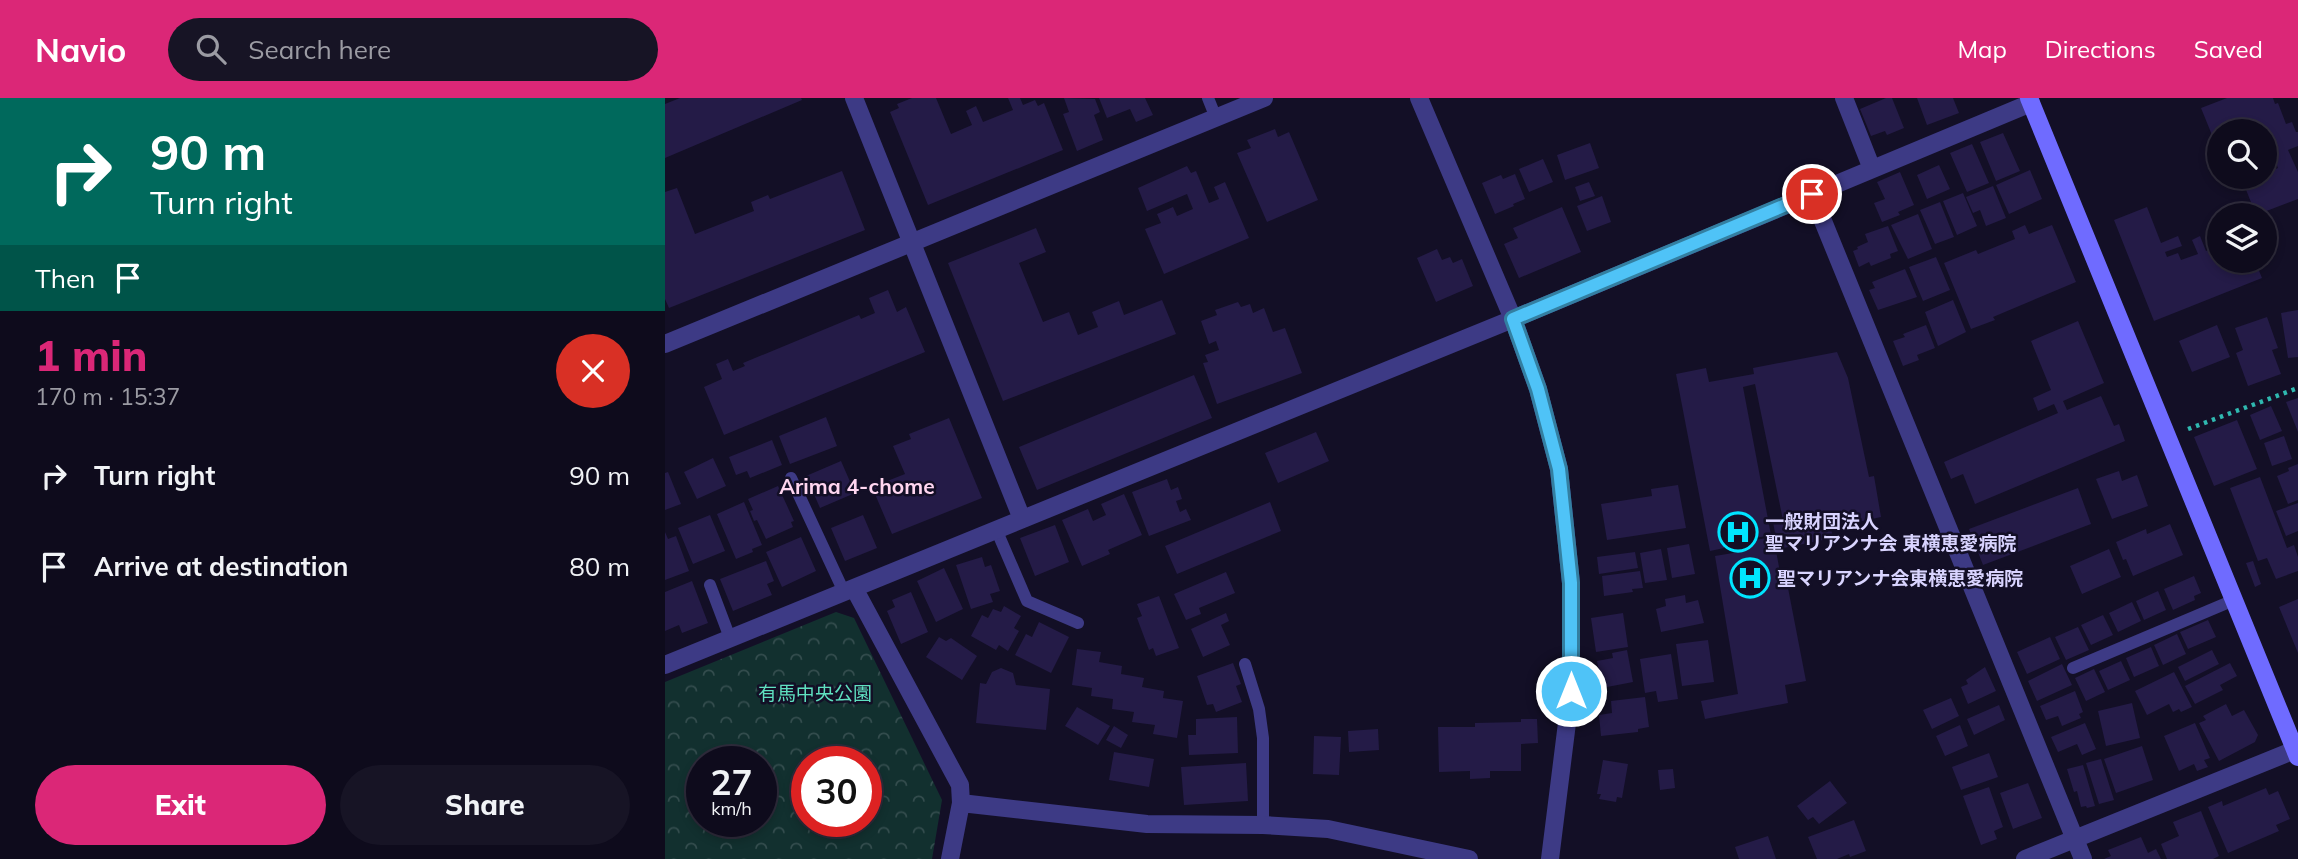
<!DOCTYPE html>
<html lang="en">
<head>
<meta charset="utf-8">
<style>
  body { margin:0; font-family:Mulish,"Noto Sans JP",sans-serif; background:#171425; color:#f1f3f6; height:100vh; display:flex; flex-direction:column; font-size:26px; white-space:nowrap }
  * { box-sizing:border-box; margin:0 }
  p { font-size:23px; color:#9b9ba3 }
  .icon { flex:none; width:38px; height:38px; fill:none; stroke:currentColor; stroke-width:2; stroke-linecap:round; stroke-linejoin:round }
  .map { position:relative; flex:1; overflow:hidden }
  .side { display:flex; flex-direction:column; background:#0e0b1c; width:665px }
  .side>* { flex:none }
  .guide { background:#00695c; color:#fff; overflow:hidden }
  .tools { position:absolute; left:1542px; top:21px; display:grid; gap:14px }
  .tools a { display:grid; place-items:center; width:70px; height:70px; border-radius:50%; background:#0e0b1c; box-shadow:0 4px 10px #0003,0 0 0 2px #2e2b3b; font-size:35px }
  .speed { position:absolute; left:21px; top:648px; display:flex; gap:14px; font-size:35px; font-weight:700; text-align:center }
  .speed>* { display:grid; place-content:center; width:91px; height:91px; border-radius:50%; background:#0e0b1c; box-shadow:0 4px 10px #0003,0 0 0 2px #2e2b3b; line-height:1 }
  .speed small { font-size:18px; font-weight:400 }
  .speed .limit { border:10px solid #d22; background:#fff; color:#111 }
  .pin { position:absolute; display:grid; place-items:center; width:60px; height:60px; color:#fff; margin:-30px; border:4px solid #fff; border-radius:50%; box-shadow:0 2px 7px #0007 }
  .me { position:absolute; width:77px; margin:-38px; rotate:0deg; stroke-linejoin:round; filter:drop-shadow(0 0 5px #0008) }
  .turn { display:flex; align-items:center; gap:24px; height:147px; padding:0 35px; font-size:32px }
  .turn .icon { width:91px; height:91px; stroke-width:2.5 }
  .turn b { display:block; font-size:49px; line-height:60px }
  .then { display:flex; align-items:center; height:66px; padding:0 35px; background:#0003; gap:14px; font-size:26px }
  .round { display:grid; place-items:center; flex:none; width:74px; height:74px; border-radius:37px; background:#171425 }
  .summary { display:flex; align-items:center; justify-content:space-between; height:119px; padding:0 35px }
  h1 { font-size:42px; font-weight:800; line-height:52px; color:#db2777 }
  .primary-button { display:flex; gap:14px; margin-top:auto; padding:14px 35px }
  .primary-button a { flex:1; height:80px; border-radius:42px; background:#db2777; color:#fff; font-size:28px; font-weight:800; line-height:80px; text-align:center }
  .primary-button a+a { background:#171425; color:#f1f3f6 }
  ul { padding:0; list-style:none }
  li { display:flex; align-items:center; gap:21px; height:91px; padding:0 35px }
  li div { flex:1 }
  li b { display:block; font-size:26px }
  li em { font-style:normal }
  header { display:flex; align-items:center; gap:42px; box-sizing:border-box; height:98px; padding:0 35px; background:#db2777; color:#fff }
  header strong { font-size:33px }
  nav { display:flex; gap:38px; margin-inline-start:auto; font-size:24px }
  .search { width:490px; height:63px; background:#171425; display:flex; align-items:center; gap:18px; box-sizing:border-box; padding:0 24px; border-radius:38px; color:#9b9ba3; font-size:26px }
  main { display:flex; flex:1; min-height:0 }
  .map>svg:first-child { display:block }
  .park { fill:url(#park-crowns); fill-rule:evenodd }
  .building { fill:#241b47 }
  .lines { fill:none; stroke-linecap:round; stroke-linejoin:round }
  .path { stroke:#2fb8b0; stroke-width:4.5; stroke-dasharray:3.5 5; stroke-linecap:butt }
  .lane { stroke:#3d3a85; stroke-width:12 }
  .street { stroke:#3d3a85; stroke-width:18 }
  .secondary { stroke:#6f6bff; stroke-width:18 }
  .route-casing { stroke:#337fa1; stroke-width:18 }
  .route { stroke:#4fc3f7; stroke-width:12 }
  .labels { text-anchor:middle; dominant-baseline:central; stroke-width:5; stroke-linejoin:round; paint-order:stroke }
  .poi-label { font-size:19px; font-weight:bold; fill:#d9d4ff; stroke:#130f26; text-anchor:start }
  .park-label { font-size:19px; fill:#5fe0c0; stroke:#130f26 }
  .neighbourhood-label { font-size:21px; font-weight:bold; fill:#ffd6f0; stroke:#130f26 }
</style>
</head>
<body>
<header>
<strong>Navio</strong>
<div class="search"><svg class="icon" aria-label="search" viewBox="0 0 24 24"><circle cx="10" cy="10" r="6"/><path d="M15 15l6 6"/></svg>Search here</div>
<nav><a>Map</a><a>Directions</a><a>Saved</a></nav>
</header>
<main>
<section class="side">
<div class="guide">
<div class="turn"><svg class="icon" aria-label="right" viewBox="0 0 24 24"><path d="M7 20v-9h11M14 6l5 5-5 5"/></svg><div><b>90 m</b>Turn right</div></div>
<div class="then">Then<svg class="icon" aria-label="arrive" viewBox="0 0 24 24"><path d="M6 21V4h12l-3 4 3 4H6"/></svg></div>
</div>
<div class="summary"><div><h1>1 min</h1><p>170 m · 15:37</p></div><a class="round" style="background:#d93025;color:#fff"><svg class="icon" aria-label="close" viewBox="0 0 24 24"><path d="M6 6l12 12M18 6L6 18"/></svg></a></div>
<ul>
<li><svg class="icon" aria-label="right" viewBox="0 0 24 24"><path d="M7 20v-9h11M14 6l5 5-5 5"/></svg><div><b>Turn right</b></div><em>90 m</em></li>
<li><svg class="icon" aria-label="arrive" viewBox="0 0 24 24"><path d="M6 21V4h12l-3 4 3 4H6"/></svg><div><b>Arrive at destination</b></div><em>80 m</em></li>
</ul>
<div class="primary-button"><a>Exit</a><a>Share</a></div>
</section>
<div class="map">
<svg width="1633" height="761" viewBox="0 0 1633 761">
  <defs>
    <pattern id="park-crowns" width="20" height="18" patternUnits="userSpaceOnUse" patternTransform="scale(1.75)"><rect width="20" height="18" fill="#12302f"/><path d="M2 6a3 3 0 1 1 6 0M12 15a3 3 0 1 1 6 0" fill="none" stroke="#344d4e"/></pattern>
  </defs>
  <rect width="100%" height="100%" fill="#130f26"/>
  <path class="park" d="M171,514L189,520L277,702L267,761H0V584ZM37,663H96V723H37ZM142,663H201V723H142Z"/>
  <path class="building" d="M15,0H136L137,2L0,60V6Z
    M247,0H271L286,36L307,27L301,13L311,8L318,24L348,12L343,0H355L358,7L370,2L373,8L379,5L398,52L263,107L225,14L234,10L232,6Z
    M399,0L430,1L435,14L429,17L438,42L412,53L398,16L404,14Z
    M434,0H480L488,17L471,24L465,11L442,20Z
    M1221,0H1227L1239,30L1222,37L1220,33L1206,38L1195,11Z
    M1252,0H1288L1294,15L1262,27Z
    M1562,0H1608L1610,6L1613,5L1621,26L1627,24L1631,34H1633V48L1623,52L1633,74V101L1591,117L1578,84L1591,79H1600V75L1613,70L1607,55L1600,58V33H1554V40L1549,42L1536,10Z
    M610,31L613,39L624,34L653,102L602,124L572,55L586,50L582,42Z
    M1338,35L1355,73L1331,83L1315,44Z
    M925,45L934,70L900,82L892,57Z
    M1307,46L1324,85L1302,94L1285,55Z
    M878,61L888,84L864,94L854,71Z
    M1274,67L1285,91L1262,101L1252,77Z
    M522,68L526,75L531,73L544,105L554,101L549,89L560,84L584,140L499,176L480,131L496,125L492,116L508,109L512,118L528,111L522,96L482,113L473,90Z
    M1365,72L1377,101L1344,116L1331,87Z
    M177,73L200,132L4,210L0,201V94L12,90L30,136L89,113L86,104L103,97L105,101Z
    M1235,74L1249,107L1233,114L1235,117L1217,124L1209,105L1220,101L1212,84Z
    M850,76L860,101L848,106L849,108L830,116L817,85L836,77L838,81Z
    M924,84L930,98L915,103L910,89Z
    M1328,88L1341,120L1321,128L1315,112L1308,115L1301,99Z
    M1298,95L1312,128L1292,137L1278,103Z
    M937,98L946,124L922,133L912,108Z
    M1275,104L1289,139L1270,146L1255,112Z
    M897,109L916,154L854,180L839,146L853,140L848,130Z
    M1482,109L1496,145L1513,138L1517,148L1500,154L1502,159L1513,155L1516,162L1533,156L1527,142L1535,138L1541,153L1554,148V163H1590L1597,180L1489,223L1449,122Z
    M1253,116L1267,151L1243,161L1226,127Z
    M1360,127L1364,136L1387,127L1411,184L1328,219L1330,222L1306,231L1279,165L1311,152L1313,156L1350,141L1347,133Z
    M1223,128L1233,153L1225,156L1226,160L1206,168L1204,164L1194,169L1188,153L1193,151L1192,149L1203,144L1200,136Z
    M371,130L381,154L354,165L378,224L404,214L413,237L433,229L427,214L454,203L459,217L497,202L511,236L338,303L283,165Z
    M772,151L777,162L785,159L788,165L797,161L808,188L771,204L752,160Z
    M1271,159L1285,192L1258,203L1244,169Z
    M1240,171L1252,199L1213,212L1204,192L1210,190L1207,184Z
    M223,192L232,214L241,209L260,254L59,337L39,289L57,281L51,266L63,261L68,273L80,268L78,265L194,217L196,221L210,215L204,200Z
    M1288,202L1301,234L1273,248L1260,214Z
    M573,204L576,209L585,206L588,215L599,210L608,234L620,230L637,275L552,306L538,265L543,264L540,257L554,252L551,243L544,246L536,223L552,217L550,212Z
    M1633,212V259L1623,260L1616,215Z
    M1602,219L1613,250L1607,252L1616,276L1583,288L1571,255L1578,252L1570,230Z
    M1413,223L1439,285L1398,303L1402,312L1436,298L1449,328L1454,326L1460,343L1310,406L1298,376L1286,381L1279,364L1393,315L1389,306L1373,313L1368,300L1386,292L1366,243Z
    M1261,227L1270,250L1252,257L1254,262L1238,268L1228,243L1240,239L1238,236Z
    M1552,227L1565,259L1527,274L1514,243Z
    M1172,254L1183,280L1204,379L1209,378L1216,419L1166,430L1168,440L1113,451L1112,447H1110L1118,491L1123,490L1141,583L1120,587L1123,605L1040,621L1036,603L1073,596L1050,458L1074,454L1072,445L1108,439L1109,441L1111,440L1108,424L1118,422L1090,286L1078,289L1106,437L1059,446V450L1045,453L1011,276L1041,270L1044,284L1089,276L1088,270Z
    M529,277L547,320L372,392L354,349Z
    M1633,300V334L1621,304Z
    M1606,308L1617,333L1595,342L1585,317Z
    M161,319L172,348L125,366L114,338Z
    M284,320L317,400L227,436L207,389L240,376L228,348L246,341L244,336Z
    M1572,322L1592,371L1549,388L1529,339Z
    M651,334L664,363L613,385L600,355Z
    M1619,338L1627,361L1607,368L1599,345Z
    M107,342L117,367L85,380L82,373L71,377L64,359Z
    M48,360L61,388L32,401L19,374Z
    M176,363L190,395L155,410L141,378Z
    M1633,366V402L1623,406L1612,378L1624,373L1623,370Z
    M1454,373L1457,383L1472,377L1483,408L1447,421L1431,381Z
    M3,374L16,406L0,412V375Z
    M1595,379L1622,450L1629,447L1633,459V473L1611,481L1602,460L1593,463L1565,390Z
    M502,381L506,392L513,389L517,401L511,403L515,414L521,411L526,422L484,438L467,394Z
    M1013,387L1021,430L942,442L936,406L987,398L986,391Z
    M113,388L129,423L126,424L128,429L101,441L92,422L89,423L85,413L88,412L83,401Z
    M1413,390L1426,426L1318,467L1304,431Z
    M459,396L477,437L443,452L445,456L417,468L397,422L423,411L428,423L441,417L436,406Z
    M79,404L97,447L87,451L88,454L71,461L52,416Z
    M605,404L616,433L512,476L500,448Z
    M1633,405V433L1621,438L1611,413Z
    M45,417L60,453L28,466L13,430Z
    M198,417L212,450L180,463L166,430Z
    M1505,426L1518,457L1468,478L1461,461L1458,462L1451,444L1481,431L1482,436Z
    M390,427L404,464L370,478L355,440Z
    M0,434L3,441L11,438L24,473L0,482Z
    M136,439L151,473L117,489L101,454Z
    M1024,446L1030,476L1007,480L1002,450Z
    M996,451L1002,482L980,485L975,455Z
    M1444,451L1456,479L1417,496L1405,468Z
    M970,454L973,470L934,476L932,459Z
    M317,459L320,469L326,467L335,493L325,496L328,504L306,511L291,467Z
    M101,463L109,483L102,486L107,497L68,513L55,481Z
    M1588,463L1596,486L1590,489L1581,465Z
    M279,470L298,511L271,524L252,483Z
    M975,473L978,490L967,491L968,494L939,498L937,478Z
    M561,474L570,495L534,510L536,516L521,522L509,496Z
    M1529,478L1536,495L1529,498L1530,502L1508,512L1499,491Z
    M27,483L43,525L17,535L14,527L0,533V494Z
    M1493,493L1501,512L1479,522L1471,503Z
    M246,494L263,534L236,546L222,513L230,509L227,502Z
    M1020,497L1021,505L1033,502L1039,525L996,534L991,511L1001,508L1000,501Z
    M494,498L514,550L491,558L488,550L484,552L472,520L477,518L472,506Z
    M1633,501V555L1614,509Z
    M1467,504L1476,523L1453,534L1444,515Z
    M339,508L356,518L349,530L354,533L343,553L334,547L331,552L306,538L317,517L323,520L328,511L336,514Z
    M561,515L564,523L556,527L565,547L538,559L526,531Z
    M958,515L963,549L931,554L926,520Z
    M1438,517L1448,537L1426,547L1416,527Z
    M1543,522L1551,539L1523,551L1515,534Z
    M374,524L404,539L386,575L350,557L361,536L367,539Z
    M1413,529L1424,552L1401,562L1390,539Z
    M1512,536L1521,556L1498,567L1489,547Z
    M274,539L281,543L286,540L312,558L297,582L261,559Z
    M1385,539L1395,561L1362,576L1352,554Z
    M1043,542L1049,584L1017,588L1011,546Z
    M1486,549L1494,568L1469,579L1461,560Z
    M412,551L436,554L434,564L457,568L456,576L479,580L477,589L499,593L498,600L518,603L512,640L488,636L490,627L467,624L469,614L447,611L448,601L426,598L427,590L407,587Z
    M962,552L968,584L937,590L932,563L948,560L947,555Z
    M1547,552L1554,566L1520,583L1513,569Z
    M1006,556L1013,601L993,604L991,593L980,595L975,561Z
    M1456,563L1465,582L1443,592L1434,573Z
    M568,565L576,586L571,588L577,604L551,614L548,606L542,607L532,578Z
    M1565,565L1572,578L1555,587L1558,592L1530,606L1520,588Z
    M1397,566L1407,587L1372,603L1363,583Z
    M1320,569L1331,593L1303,606L1296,589L1303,586L1301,582Z
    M336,570L348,575L351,587L385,591L381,632L311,625L315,585L321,586L327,574Z
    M1429,571L1440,594L1421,603L1410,580Z
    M1509,574L1527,609L1516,614L1514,611L1508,614L1504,606L1482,617L1470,593Z
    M1410,593L1418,614L1414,616L1416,620L1397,628L1393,618L1381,622L1375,608Z
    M980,599L984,629L973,631V634L936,638L934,617L947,615L946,603Z
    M1286,600L1294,618L1267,631L1258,612Z
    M1467,605L1475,640L1441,648L1433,613Z
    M1561,606L1567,618L1579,612L1593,637L1590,644L1554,663L1534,625L1541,622L1538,618Z
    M1334,607L1340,622L1309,637L1302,621Z
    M412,609L445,628L433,647L400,628Z
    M572,619L573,655L524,657L523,637H531V621Z
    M856,621H872L873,645L856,646V673H825V680L805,681V673L774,674L773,629H810V625L856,624Z
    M1420,625L1431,651L1417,657L1412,646L1393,654L1386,639Z
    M1530,625L1545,660L1539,662L1543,669L1532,673L1529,666L1514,673L1499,638Z
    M1295,627L1303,648L1280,658L1271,638Z
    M449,628L463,637L456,650L441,642Z
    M713,631L714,652L684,654L683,633Z
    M649,638L676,639L674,677L648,676Z
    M1477,648L1488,682L1451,695L1439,661Z
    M449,654L489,661L484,689L444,682Z
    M1324,655L1333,679L1296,692L1287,669Z
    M1436,661L1449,702L1434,706L1421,665Z
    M938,662L963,666L957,700L952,699L951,704L934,701L936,696H932Z
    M581,665L583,703L519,707L516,669Z
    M1418,667L1430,708L1422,710L1421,708L1416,709L1412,693L1409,694L1402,671Z
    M1008,671L1010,690L995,692L993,672Z
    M1165,683L1182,705L1154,726L1148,719L1143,722L1132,708Z
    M1363,685L1377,720L1348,731L1335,695Z
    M1324,689L1338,729L1329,733L1332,741L1316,747L1298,698Z
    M1601,690L1604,697L1613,693L1625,721L1611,727L1614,733L1563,755L1543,709L1557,703L1558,708Z
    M1536,713L1554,758L1548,761H1502L1496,746L1514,738L1508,724Z
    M1189,722L1201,753L1185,759L1184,756L1172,761H1152L1143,739Z
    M1103,738L1111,761H1074L1070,749Z
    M1476,739L1483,755L1491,751L1496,761H1439L1446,758L1443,752Z"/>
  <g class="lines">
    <path class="path" d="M1523,331L1633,290"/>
    <path class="lane" d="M543,0L551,20
      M126,380L179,494
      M331,431L362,503L413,525
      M45,487L65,540
      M580,566L594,611L598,640V727
      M1408,570L1569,502"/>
    <path class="street" d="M189,0L357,421
      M754,0L848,221L873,291L894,371L906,485V593L885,761
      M1179,0L1207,71
      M1147,96L1418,761
      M0,246L599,0
      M189,490L295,687L296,705L285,761
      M0,567L848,221L1366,5
      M296,705L482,726L598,727L663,731L804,761
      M1360,761L1630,652"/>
    <path class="secondary" d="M1364,0L1633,659"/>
  </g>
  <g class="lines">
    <g class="route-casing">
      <path id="route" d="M906,593V485L894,371L873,291L848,221L1147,96"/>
    </g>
    <use href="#route" class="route"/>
  </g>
  <defs>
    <g id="hospital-ring" transform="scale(2.0125)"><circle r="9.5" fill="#130f26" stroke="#00e5ff" stroke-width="1.5"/><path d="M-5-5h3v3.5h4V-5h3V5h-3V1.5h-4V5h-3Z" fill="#00e5ff"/></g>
  </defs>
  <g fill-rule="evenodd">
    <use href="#hospital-ring" x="1073" y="434"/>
    <use href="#hospital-ring" x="1085" y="480"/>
  </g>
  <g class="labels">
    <g class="poi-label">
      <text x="1100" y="423">一般財団法人<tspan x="1100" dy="22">聖マリアンナ会 東横恵愛病院</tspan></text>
      <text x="1112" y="480">聖マリアンナ会東横恵愛病院</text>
    </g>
    <g class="park-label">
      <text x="150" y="595">有馬中央公園</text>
    </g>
    <g class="neighbourhood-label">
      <text x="192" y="388">Arima 4-chome</text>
    </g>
  </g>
</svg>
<div class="tools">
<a><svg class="icon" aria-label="search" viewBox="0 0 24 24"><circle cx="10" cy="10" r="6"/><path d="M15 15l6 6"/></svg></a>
<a><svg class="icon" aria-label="layers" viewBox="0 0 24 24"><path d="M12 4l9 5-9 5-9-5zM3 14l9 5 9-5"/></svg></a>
</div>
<div class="speed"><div>27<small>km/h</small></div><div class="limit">30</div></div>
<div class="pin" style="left:1147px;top:96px;background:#d93025"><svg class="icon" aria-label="arrive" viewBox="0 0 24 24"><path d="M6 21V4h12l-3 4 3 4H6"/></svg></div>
<svg class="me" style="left:906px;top:593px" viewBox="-20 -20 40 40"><circle r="17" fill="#4fc3f7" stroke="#fff" stroke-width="3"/><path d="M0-11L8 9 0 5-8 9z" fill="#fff"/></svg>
</div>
</main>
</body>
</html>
